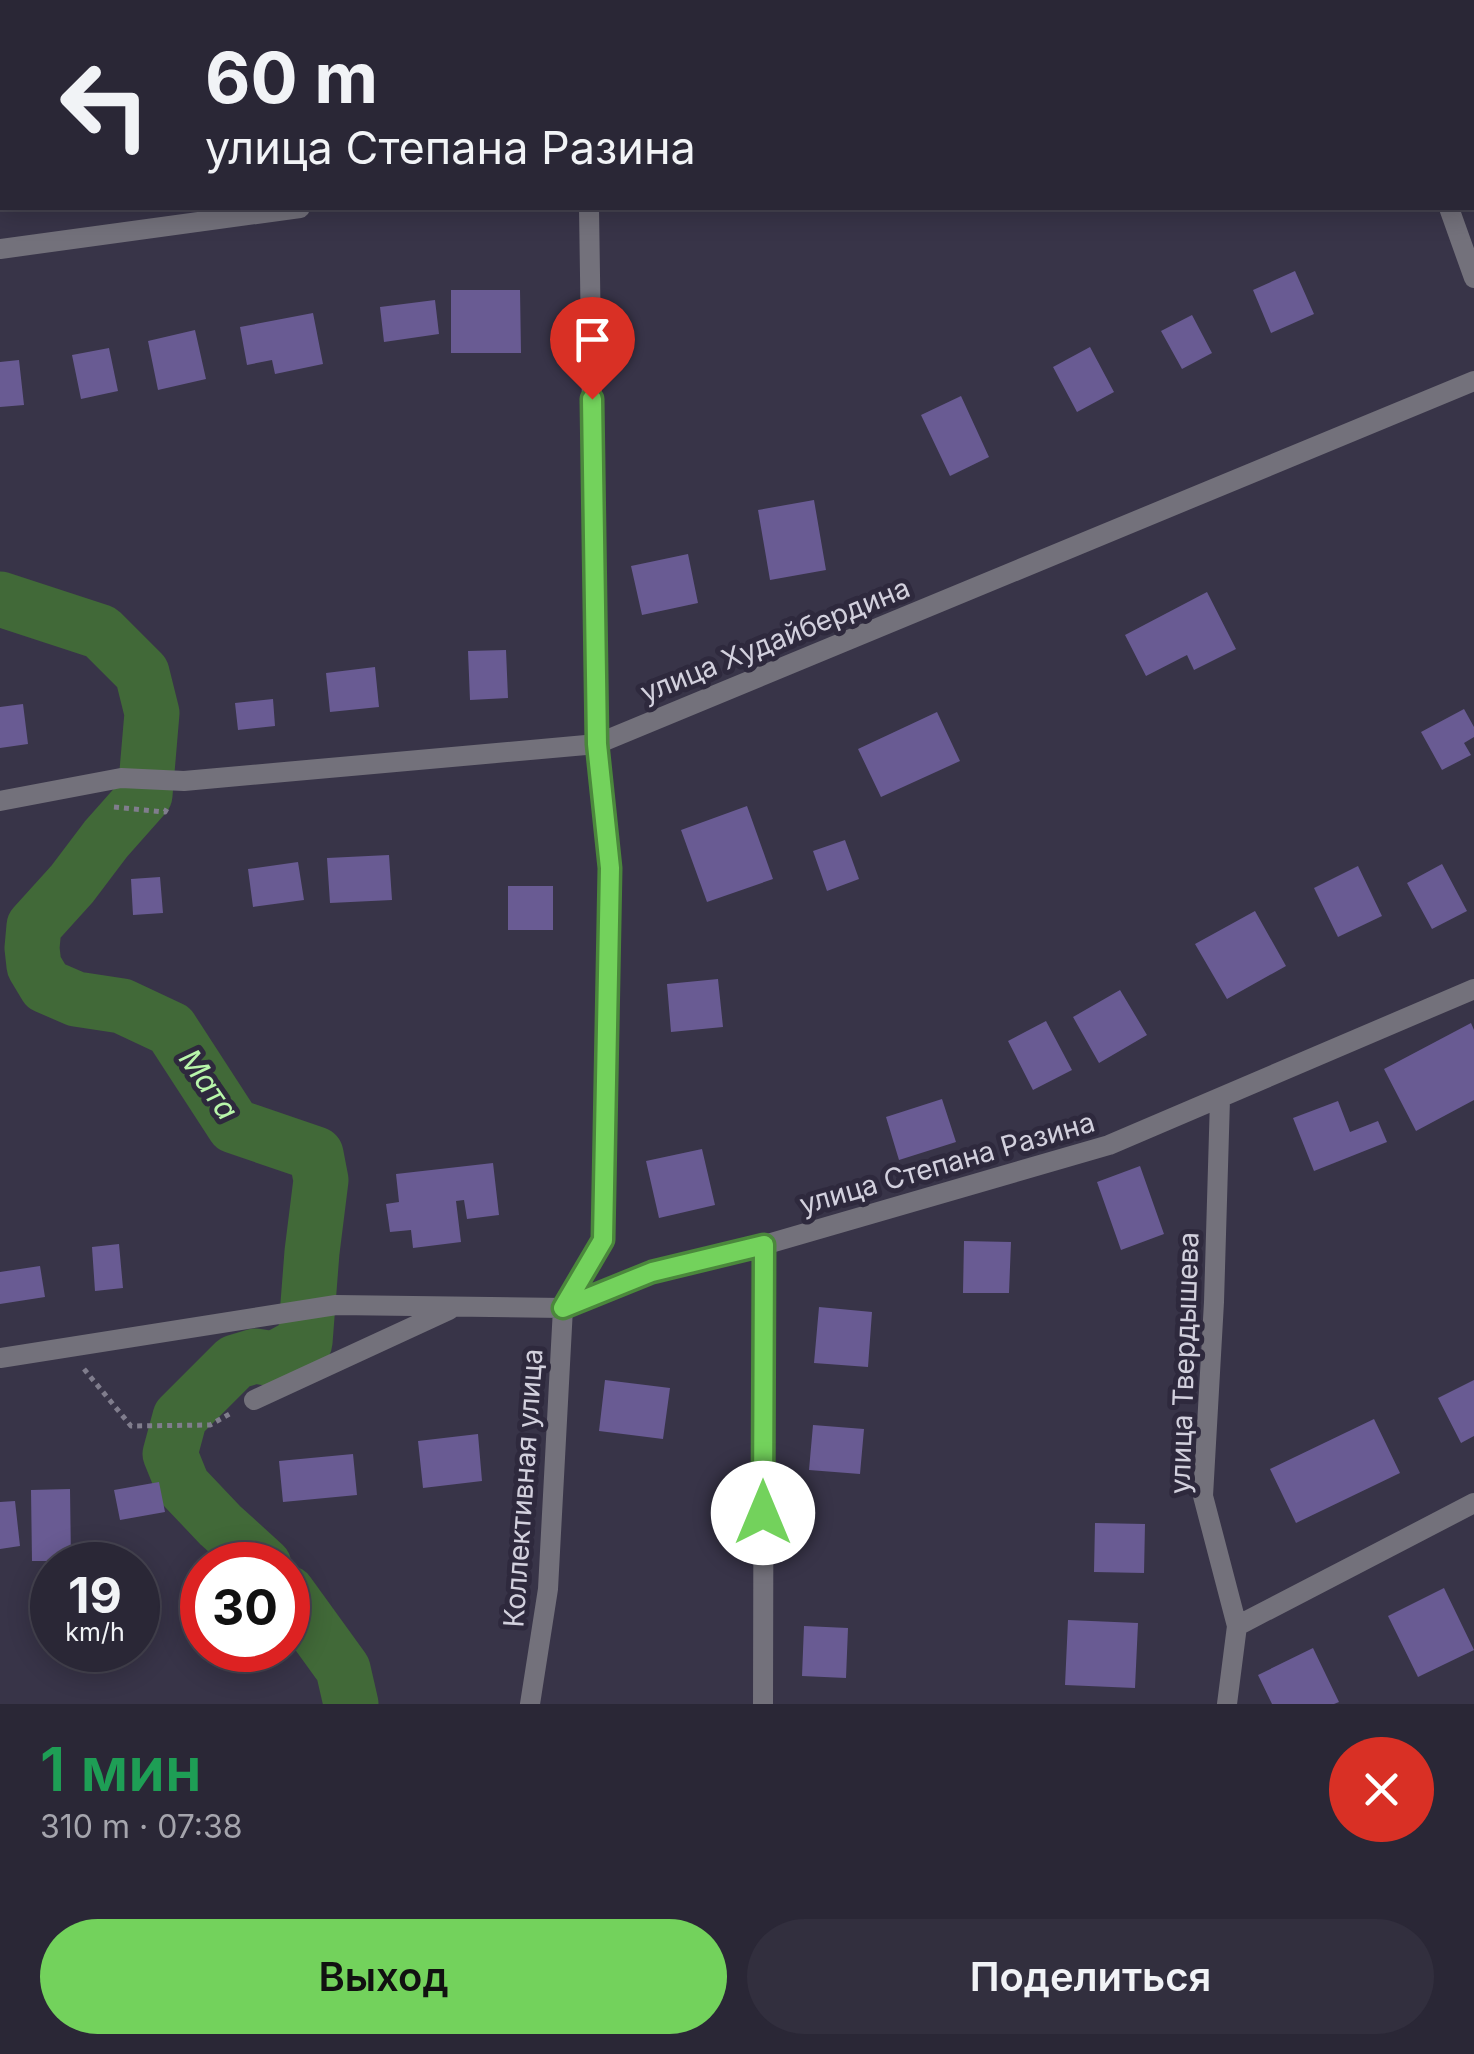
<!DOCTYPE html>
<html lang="ru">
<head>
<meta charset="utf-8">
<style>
  body { margin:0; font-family:Inter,sans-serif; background:#322f3e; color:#f1f3f6; height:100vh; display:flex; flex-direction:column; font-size:38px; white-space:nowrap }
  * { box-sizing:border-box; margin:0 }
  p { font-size:32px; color:#a5a5ad }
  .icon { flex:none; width:55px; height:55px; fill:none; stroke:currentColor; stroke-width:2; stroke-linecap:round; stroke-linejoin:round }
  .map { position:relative; height:1704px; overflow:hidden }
  .sheet { display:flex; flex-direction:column; background:#2a2736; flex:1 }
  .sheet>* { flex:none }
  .hud { position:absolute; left:0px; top:0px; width:1475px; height:210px; box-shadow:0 5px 25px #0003,0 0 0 2px #464451; background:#2a2736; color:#f1f3f6; overflow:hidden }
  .speed { position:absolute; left:30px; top:1542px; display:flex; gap:20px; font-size:50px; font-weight:700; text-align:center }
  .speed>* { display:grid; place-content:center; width:130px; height:130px; border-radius:50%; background:#2a2736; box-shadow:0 5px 25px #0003,0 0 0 2px #464451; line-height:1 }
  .speed small { font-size:25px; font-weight:400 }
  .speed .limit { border:15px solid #d22; background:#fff; color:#111 }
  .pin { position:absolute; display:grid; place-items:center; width:85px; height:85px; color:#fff; margin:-102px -42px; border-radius:50% 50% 50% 0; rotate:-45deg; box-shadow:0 0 10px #0007 }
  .pin .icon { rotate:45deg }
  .me { position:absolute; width:110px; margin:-55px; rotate:0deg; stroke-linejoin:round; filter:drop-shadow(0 0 8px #0008) }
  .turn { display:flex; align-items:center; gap:35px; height:210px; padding:0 40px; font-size:45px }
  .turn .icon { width:130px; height:130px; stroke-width:2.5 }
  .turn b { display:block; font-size:70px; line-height:85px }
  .round { display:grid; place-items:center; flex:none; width:105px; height:105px; border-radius:52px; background:#322f3e }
  .summary { display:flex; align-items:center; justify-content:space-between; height:170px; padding:0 40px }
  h1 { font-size:60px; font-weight:600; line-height:75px; color:#1e9e55 }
  .primary-button { display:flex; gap:20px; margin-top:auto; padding:20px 40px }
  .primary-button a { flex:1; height:115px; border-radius:60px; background:#73d25c; color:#111; font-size:40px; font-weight:600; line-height:115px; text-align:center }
  .primary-button a+a { background:#322f3e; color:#f1f3f6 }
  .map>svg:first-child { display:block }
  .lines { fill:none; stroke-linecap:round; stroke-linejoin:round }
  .river { stroke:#416938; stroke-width:55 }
  .building { fill:#695b93 }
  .path { stroke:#807d8d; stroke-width:5; stroke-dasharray:5 5; stroke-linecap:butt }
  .minor { stroke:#73717b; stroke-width:20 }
  .route-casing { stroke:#4b883c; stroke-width:25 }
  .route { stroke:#73d25c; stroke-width:18 }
  .labels { text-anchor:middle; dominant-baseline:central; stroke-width:10; stroke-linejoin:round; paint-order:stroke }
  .street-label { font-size:28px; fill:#d2d0dd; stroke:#2e293d }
  .water-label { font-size:30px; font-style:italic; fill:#b8f6aa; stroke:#2e293d }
</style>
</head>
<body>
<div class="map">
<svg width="1474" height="1704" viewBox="0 0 1474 1704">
  <rect width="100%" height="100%" fill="#383448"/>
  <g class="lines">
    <path class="river" d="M0,599L101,632L142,673L152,713L145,795L106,839L72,884L34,926L32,948L34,966L46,986L76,999L122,1006L171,1029L234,1126L316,1154L321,1180L312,1252L305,1342L274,1359L255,1356L235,1362L180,1417L170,1454L183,1486L220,1525L264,1565
      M288,1593L343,1669L351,1704"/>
  </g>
  <path class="building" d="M1295,271L1314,314L1271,333L1253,290Z
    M451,290H520L521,353H451Z
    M435,300L439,334L384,342L380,307Z
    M313,313L323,364L275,374L272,360L247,365L240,327Z
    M1192,315L1212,353L1182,369L1161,331Z
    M195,330L206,379L158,390L148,341Z
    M1090,347L1114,392L1077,412L1053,367Z
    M109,348L118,391L81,399L72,355Z
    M19,360L24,405L0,407V362Z
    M961,396L989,457L950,476L921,415Z
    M814,500L826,570L770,580L758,510Z
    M688,554L698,603L642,615L631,566Z
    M1207,592L1236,649L1194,670L1187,655L1146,676L1125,635Z
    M506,650L508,698L470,700L468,651Z
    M375,667L379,707L330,712L326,673Z
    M273,699L275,726L238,730L235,703Z
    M23,704L28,744L0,748V707Z
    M1464,709L1474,727V737L1464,743L1471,755L1442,770L1421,732Z
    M937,712L960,761L881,797L858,749Z
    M747,806L773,879L707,902L681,830Z
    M845,840L859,879L827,891L813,851Z
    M389,855L392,900L330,903L327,858Z
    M298,862L304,900L253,907L248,869Z
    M1442,864L1467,911L1432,929L1407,883Z
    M1358,866L1382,916L1338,937L1314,888Z
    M160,877L163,913L133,915L131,879Z
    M508,886H553V930H508Z
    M1255,911L1286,966L1227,999L1195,944Z
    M718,979L723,1027L671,1032L667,984Z
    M1120,990L1147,1035L1099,1063L1073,1017Z
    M1046,1021L1072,1070L1033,1090L1008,1041Z
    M1471,1023L1474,1030V1100L1416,1131L1384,1069Z
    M942,1099L956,1142L899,1160L886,1117Z
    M1338,1101L1350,1132L1378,1121L1387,1142L1314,1171L1293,1118Z
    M702,1149L715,1205L659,1218L646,1161Z
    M493,1163L499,1215L467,1219L464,1200L456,1201L461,1242L413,1248L411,1230L390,1232L386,1204L399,1202L396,1174Z
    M1140,1166L1164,1234L1121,1250L1097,1182Z
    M964,1241L1011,1242L1009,1293H963Z
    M119,1244L123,1288L95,1291L92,1247Z
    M40,1266L45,1297L0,1304V1272Z
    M819,1307L872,1312L868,1367L814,1363Z
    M605,1380L670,1388L663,1439L599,1431Z
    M1474,1380V1436L1461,1443L1438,1398Z
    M1374,1419L1400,1473L1296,1523L1270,1469Z
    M813,1425L864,1429L860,1474L809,1470Z
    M478,1434L482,1481L423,1488L418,1441Z
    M353,1454L357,1495L283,1502L279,1461Z
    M159,1482L165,1512L120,1520L114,1490Z
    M70,1489L71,1561H32L31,1490Z
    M15,1501L20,1546L0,1549V1502Z
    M1095,1523L1145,1524L1144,1573L1094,1572Z
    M1444,1588L1474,1650L1418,1677L1388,1616Z
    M1068,1620L1138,1623L1135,1688L1065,1685Z
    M804,1626L848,1628L846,1678L802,1676Z
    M1313,1648L1339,1702L1334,1704H1272L1258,1675Z"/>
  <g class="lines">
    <path class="path" d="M114,807L165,812L169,805
      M84,1369L131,1426L210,1425L233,1412"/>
    <path class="minor" d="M1376,0V2
      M597,2V0
      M938,2L943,0
      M1449,208L1474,278
      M0,249L300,208
      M0,801L121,778L184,781L597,744L1474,381
      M1220,1099L1214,1302L1203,1496L1237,1626L1227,1704
      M0,1358L336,1305L563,1308L652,1272L764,1245L1109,1145L1474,989
      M254,1400L449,1310
      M1237,1626L1474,1503
      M530,1704L548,1589L563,1308L603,1240L610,868L597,744L589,208
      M763,1704L764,1245"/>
  </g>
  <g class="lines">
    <g class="route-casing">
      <path id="route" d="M592,399L597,744L610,868L603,1240L563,1308L652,1272L764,1245L763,1513"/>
    </g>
    <use href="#route" class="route"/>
  </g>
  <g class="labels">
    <g class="street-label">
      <text transform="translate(775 640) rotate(-22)">улица Худайбердина</text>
      <text transform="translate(947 1163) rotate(-16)">улица Степана Разина</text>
      <text transform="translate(1184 1363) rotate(-88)">улица Твердышева</text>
      <text transform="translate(523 1488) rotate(-86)">Коллективная улица</text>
    </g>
    <g class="water-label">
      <text transform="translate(209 1084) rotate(55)">Мата</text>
    </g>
  </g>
</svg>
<div class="speed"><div>19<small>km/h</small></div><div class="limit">30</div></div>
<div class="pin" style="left:592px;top:399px;background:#d93025"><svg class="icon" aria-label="arrive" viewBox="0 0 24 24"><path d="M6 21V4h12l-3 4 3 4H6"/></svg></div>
<svg class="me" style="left:763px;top:1513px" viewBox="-20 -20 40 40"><circle r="19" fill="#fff"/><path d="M0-13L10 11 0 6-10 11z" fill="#73d25c"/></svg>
<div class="hud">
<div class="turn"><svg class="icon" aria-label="left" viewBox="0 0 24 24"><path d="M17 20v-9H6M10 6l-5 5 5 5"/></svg><div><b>60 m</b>улица Степана Разина</div></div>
</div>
</div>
<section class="sheet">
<div class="summary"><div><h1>1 мин</h1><p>310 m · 07:38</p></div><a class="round" style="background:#d93025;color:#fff"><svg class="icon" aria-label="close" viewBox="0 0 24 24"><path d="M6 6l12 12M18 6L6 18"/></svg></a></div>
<div class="primary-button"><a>Выход</a><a>Поделиться</a></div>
</section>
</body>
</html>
